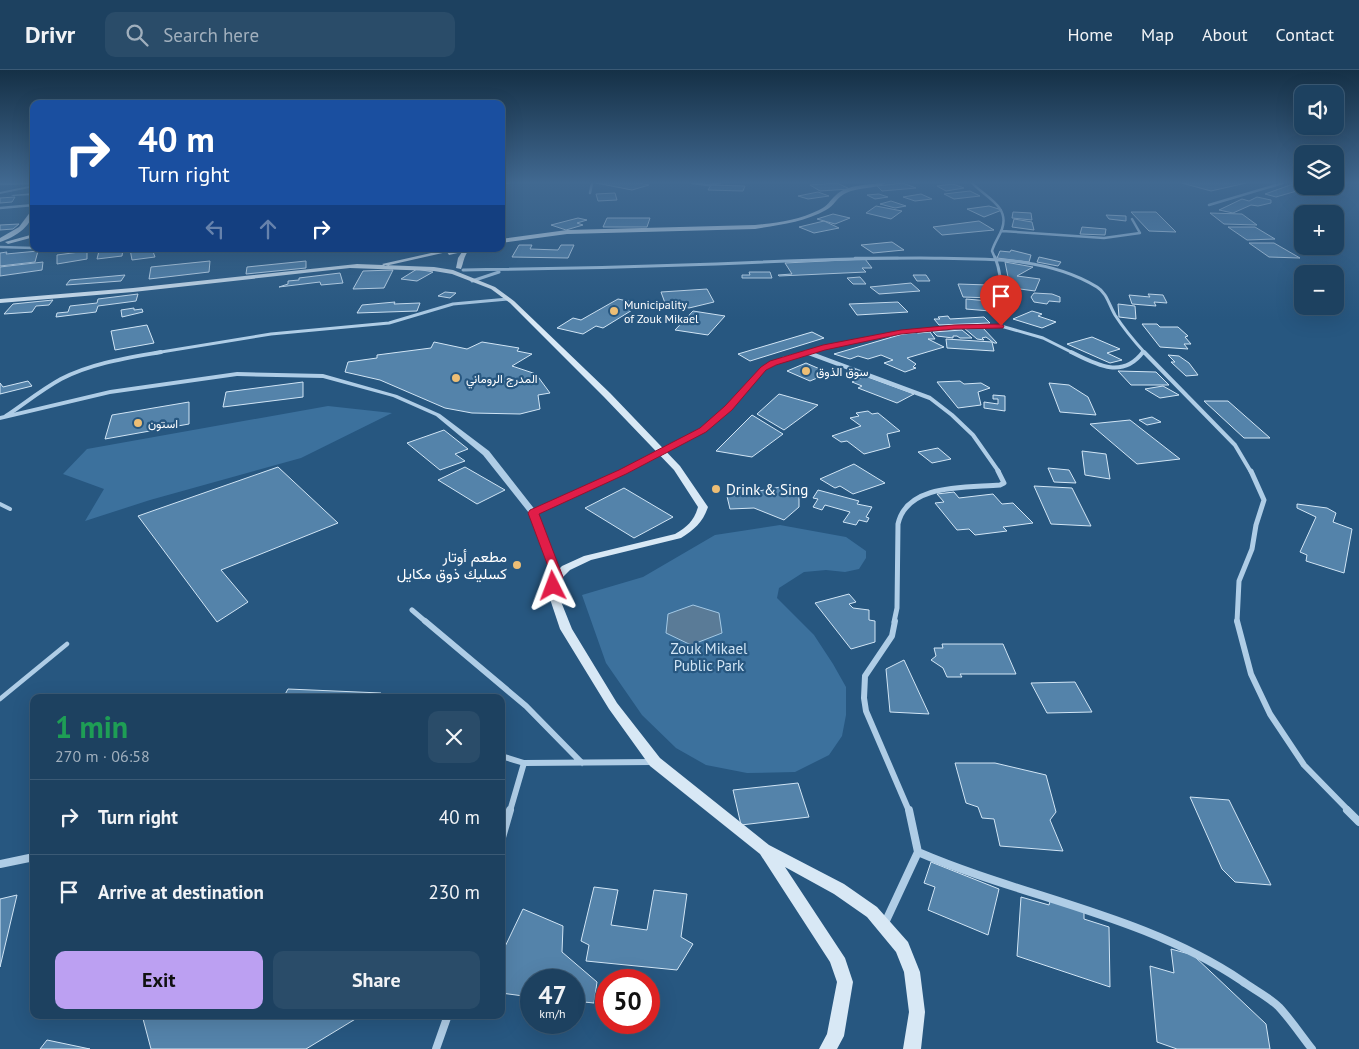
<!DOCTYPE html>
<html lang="en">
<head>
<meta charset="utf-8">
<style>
  body { margin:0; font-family:"PT Sans",Vazirmatn,sans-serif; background:#2a4c69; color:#f1f3f6; height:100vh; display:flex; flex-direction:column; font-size:19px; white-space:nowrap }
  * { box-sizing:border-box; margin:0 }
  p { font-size:16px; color:#a0afbd }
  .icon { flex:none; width:28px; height:28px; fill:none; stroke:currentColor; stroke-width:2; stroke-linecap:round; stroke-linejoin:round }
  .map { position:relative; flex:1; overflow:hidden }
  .drawer { position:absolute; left:30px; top:624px; width:475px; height:325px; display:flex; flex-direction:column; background:#1d4160; border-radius:10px; box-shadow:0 5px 20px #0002,0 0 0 1px #3b5a75 }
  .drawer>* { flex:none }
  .banner { position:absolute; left:30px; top:30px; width:475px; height:152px; border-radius:10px; box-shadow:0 5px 20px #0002,0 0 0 1px #3b5a75; background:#1a4fa0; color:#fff; overflow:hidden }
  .tools { position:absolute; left:1294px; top:15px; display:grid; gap:10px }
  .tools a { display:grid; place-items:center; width:50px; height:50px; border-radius:10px; background:#1d4160; box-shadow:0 5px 20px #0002,0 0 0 1px #3b5a75; font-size:25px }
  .speed { position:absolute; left:520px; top:899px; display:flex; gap:10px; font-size:25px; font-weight:700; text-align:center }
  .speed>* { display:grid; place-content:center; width:65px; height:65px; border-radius:50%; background:#1d4160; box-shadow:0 5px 20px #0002,0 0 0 1px #3b5a75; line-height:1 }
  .speed small { font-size:12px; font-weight:400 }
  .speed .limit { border:8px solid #d22; background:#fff; color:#111 }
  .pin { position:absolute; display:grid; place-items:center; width:42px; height:42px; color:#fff; margin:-51px -21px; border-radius:50% 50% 50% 0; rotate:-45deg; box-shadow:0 0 5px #0007 }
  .pin .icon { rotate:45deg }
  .me { position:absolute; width:55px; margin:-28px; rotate:357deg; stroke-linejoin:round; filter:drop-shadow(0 0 4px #0008) }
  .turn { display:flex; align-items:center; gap:18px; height:105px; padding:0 25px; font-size:22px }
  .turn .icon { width:65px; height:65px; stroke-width:2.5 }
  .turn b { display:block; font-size:35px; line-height:42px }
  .lanes { display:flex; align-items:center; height:48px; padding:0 25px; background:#0003; justify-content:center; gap:25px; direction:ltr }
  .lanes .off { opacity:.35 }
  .round { display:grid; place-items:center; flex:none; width:52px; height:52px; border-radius:10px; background:#2a4c69 }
  .head { display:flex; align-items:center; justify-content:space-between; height:85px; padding:0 25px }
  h1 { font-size:30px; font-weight:700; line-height:38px; color:#1e9e55 }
  .cta { display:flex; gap:10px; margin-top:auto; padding:10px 25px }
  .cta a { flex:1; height:58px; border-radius:10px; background:#bca0f2; color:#111; font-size:20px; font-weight:700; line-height:58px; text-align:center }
  .cta a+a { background:#2a4c69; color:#f1f3f6 }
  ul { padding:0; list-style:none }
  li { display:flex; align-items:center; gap:15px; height:75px; padding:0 25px; border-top:1px solid #3b5a75 }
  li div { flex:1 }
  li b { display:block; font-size:19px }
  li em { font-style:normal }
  header { display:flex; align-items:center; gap:30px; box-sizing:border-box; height:70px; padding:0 25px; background:#1d4160; border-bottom:1px solid #3b5a75 }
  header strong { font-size:24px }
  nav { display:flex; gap:28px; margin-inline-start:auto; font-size:18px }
  .search { width:350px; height:45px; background:#2a4c69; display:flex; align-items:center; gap:12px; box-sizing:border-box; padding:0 18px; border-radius:10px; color:#a0afbd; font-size:19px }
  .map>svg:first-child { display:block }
  .green { fill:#3c719d }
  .water { fill:#5a7b97; stroke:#a3c9e6 }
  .building { fill:#5483aa; stroke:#d1e5f5 }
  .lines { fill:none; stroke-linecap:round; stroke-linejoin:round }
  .service-far1 { stroke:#afcde6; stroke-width:4 }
  .service { stroke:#afcde6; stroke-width:4.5 }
  .minor-far5 { stroke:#afcde6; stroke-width:2.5 }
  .minor-far4 { stroke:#afcde6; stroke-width:3 }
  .minor-far3 { stroke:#afcde6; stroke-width:4 }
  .minor-far2 { stroke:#afcde6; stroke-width:5 }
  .minor-far1 { stroke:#afcde6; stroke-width:6 }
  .minor { stroke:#afcde6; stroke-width:8 }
  .tertiary { fill:#afcde6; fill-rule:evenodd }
  .secondary { fill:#d8e8f5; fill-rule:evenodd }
  .minor-bridge-far1 { stroke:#afcde6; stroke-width:4 }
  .minor-bridge { stroke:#afcde6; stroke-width:5 }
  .route { fill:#e11d48; stroke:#92132f }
  .poi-dot { fill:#edbe75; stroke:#275780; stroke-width:2 }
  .labels { text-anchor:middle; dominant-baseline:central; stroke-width:4.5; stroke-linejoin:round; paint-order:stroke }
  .far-poi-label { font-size:12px; fill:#fff; stroke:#275780; text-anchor:start }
  .poi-label { font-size:15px; fill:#fff; stroke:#275780; text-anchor:start }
  .park-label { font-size:15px; fill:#d1e5f5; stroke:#275780 }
</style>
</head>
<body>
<header>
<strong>Drivr</strong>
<div class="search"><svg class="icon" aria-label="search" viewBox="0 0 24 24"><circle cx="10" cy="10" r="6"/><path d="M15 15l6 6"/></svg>Search here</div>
<nav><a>Home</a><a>Map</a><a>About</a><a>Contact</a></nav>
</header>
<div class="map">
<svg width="1359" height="979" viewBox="0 0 1359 979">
  <rect width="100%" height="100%" fill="#275780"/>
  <path class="green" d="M328,336L392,343L301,388L150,430L85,451L104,419L63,404L87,379Z
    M780,455L846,467L866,481V488L859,499L845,502L826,500L804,502L779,518L777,528L814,565L833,594L846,617V645L842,666L829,685L795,702L747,703L706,695L676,678L642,645L606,593L582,525L643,507L715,465Z"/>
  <path class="water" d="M693,535L719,543L722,563L691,575L666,563L668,544Z"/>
  <path class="building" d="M596,113H639L649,115L632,120Z
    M837,113L850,119L820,121L810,115Z
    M903,113L916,118L882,121L877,116Z
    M1182,113H1246L1211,121Z
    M1296,113H1302V116H1314L1276,127L1265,124Z
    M953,114L964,118L946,121L937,116Z
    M711,115L745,116L743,121L708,120Z
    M970,121L980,126L954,129L944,124Z
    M818,122L829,126L808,129L798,126Z
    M615,123L617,130L598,131L596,124Z
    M879,124L888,127L875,129L867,125Z
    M921,124L932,129L915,131L903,127Z
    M15,127L12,132L0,133V128Z
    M1257,127L1271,130V133L1258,136L1251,135L1233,143L1219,140L1242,129L1249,131Z
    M891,131L906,136L895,138L880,134Z
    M876,136L902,141L891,149L866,143Z
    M989,136L1002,140L984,147L967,139Z
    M1013,142L1031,143L1032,150L1012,148Z
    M1131,142H1156L1176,162L1149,161Z
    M1210,143L1242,144L1257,155L1224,154Z
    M833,144L850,148L835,154L817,149Z
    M1106,145L1126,146V151L1109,149Z
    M578,148L587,150L577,153L583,155L566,160L551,155Z
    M607,148H650L647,157H603Z
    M1014,149L1032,152L1034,160L1012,157Z
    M824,151L839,158L814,163L799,157Z
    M979,151L994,160L942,165L933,157Z
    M19,154L13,159L0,160V155Z
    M1082,157L1106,159L1105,165L1080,164Z
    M1228,157H1255L1275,169L1247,170Z
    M892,172L904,180L873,183L861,175Z
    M1249,173H1274L1300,188L1269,187Z
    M519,175H532L530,179L558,180L561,175H574L568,188L512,187Z
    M123,179L122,186L97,189L99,181Z
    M130,179H152L155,187L132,190Z
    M1011,180L1031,185L1029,192L997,188L1000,181L1010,182Z
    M38,181L35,192L0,196V183L7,182L6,184Z
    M87,181V189L57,194V185Z
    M1039,187L1061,192L1058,196L1037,192Z
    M865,189L872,198H862L866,202L779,206L778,205L792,204L785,193Z
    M210,191L209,202L149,209L151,197Z
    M306,191V198L246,204L247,197Z
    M43,192L42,200L0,206V197Z
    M1005,192L1033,197L1017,206L1040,209L1035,221L1005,217L1008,207Z
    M417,199L433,202L417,211L401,209Z
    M393,200L384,218L353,219L363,201Z
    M749,202H770L772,208H742V205H750Z
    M340,203L343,213L321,215L320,212L279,217L288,214V211L299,210V208Z
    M125,205L121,211L66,215L70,210Z
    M913,205H926L930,211H917Z
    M860,207L866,214H853L847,208Z
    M911,213L920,221L879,224L870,217Z
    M958,214L988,215L994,228L963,227Z
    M707,219L714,232L689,238L665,233L661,222Z
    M445,222L456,223L450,228L438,226Z
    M1034,223L1052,224L1060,227V232L1049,231L1047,234L1034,232L1031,227Z
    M138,224L136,231L98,236L96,242L56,247L57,243L68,242L70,236L97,233L98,229Z
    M1148,224L1163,225L1167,233L1154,232L1156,236L1132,234L1129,225L1150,227Z
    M618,229L642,234L603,258L596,256L583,264L557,258L573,248L581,250Z
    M966,229L989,231L990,241L966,239Z
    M53,230L49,235L36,236L32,242L4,244L13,234Z
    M395,232L394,234L420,233L417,241L357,243L362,235Z
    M898,232L908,242L857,245L849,234Z
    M1118,234L1135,236L1136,249L1119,247Z
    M134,238V240L142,239L143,242L122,247L121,240Z
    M693,241L725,246L708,265L675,260Z
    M1032,241L1042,244L1038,246L1056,252L1042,258L1013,249Z
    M948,246L950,249L984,247L990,253L939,255L934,249H940L938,247Z
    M1142,254H1157L1160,257H1178L1188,266L1185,267L1191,274H1184L1188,279L1160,277Z
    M147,255L154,273L115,280L111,261Z
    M982,257L997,273H994L986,267L982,268L984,270L977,269L964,258Z
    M962,260L972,268H960L957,266H953V268L937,266L933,262Z
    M913,261L918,263L930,262L935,269H928L944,277L907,288L916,294L913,297L916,298L905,302L884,293L893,290L881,285L868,289L858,286L850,289L834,284Z
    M812,262L824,268L750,291L738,284Z
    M1092,267L1120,279L1107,283L1122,290L1110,293L1067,274Z
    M946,269L992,272L994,281L947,278Z
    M434,272L467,279L482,272L519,278L517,281L532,284L512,296L536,304L550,323L538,325L540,339L520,344L472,343L445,338L380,310L345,302L348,292L377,288V285L431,278Z
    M1168,285L1179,286L1189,293L1198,305L1186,306L1171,292H1175Z
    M806,293L829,303L810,311L787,301Z
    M1118,301L1156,302L1169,315H1131Z
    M865,306L914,324L897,333L858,318L862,316L852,312Z
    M28,311L32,316L0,324V313L3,317Z
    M960,311L964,314L981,313L990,318L978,322L981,335L958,338L937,312Z
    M303,312V327L223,337L226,322Z
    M1049,313L1069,315L1088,327L1096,345L1060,342Z
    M1163,316L1179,325L1160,328L1145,319Z
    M779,324L818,335L784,360L757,344Z
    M993,325L1005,326V341L984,338V332L998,334V329H993Z
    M1204,331H1228L1270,368H1244Z
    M189,332V354L105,369L112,345Z
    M868,341L872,344L878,343L900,361L887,364L890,377L864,384L847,371L841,372L832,366L861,356L850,348L859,346L856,343Z
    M752,345L783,364L752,387L716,381Z
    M1152,347L1161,352L1147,355L1139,350Z
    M1130,350L1180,389L1137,394L1090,354Z
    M444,360L468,379L455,384L465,391L440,400L407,373Z
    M938,378L951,389L932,393L918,382Z
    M1082,381L1106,384L1110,409L1085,405Z
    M854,394L885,413L853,424L840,416L835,418L820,409Z
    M278,397L338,453L221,500L248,532L217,552L138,446Z
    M465,397L505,420L477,434L438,410Z
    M1048,398L1069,400L1076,413L1054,412Z
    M791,415L799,425V437L784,450L754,438L730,439L726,422L759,421Z
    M1034,416L1072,418L1091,456L1051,454Z
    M624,418L673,447L634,468L585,438Z
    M818,420L859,431L857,434L872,437L866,447L869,448L867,452L859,450L856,455L843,452L850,442L825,435L822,440L813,437L818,429L813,428Z
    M954,422L959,428L993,424L1002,434L1013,433L1033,453L1003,457L1007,461L975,465L969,459L957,460L935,433L944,432L937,424Z
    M1297,434L1327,438L1336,443L1333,452L1352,459L1344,503L1306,491L1307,485L1300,482L1316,447L1297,438Z
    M849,524L856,532L849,534L853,538L869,540V550L875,551V572L851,579L815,533Z
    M942,574H1003L1016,604H960L962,607H947L943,598L931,590L936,586L934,578H943Z
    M904,590L929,644L890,642L886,599Z
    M1075,612L1092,642L1047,643L1031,613Z
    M288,619L381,623L379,628H283Z
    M955,693H995L1046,705L1056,742L1050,750L1063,781L1000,776L994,749L982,748L978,737L966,733Z
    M798,713L809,747L741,755L733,720Z
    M1190,727L1229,730L1271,815L1235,812L1222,799Z
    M931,792L999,819L988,865L928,840L935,817L924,813Z
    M594,817L618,820L611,855L647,860L654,820L687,824L681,867L693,874L677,900L586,891L589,875L581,871Z
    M17,825L0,897V829Z
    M1021,827L1049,835L1050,831L1084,841V849L1109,857L1110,917L1017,886Z
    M523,839L563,856L562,882L597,912L594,933L574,931V910H531V927L501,923V885Z
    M1171,879L1193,885L1266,954L1270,979H1177L1157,972L1150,896L1174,903Z
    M142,945H362L306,979H151Z
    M47,970L90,979H40Z"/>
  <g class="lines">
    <path class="service-far1" d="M0,434L10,439"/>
    <path class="service" d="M0,629L67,574"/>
    <path class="minor-far5" d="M692,113L708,115L720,113
      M972,113C985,127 1010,136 1002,159C999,167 994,173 992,181L995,188
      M0,114L34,113
      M590,123L592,113
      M1209,135L1283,113
      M0,138L34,135
      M1002,161L1104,168L1140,163L1132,149
      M0,177L34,178
      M44,179H62
      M855,188H898"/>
    <path class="minor-far4" d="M463,200C547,199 632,197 716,194C784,191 852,188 920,188C978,189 1045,185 1097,217C1107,223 1109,235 1115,245C1124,259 1134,271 1145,283
      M472,211L499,202
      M1001,256L1043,268L1073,283
      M806,282L808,283
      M155,283L271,264L389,253L453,234L508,229
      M805,283C870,265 934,257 1001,256C1003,234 1003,208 995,187
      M1142,283L1143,281"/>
    <path class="minor-far3" d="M806,282L930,328L952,345L973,365L999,402
      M1071,282C1095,294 1122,310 1143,282
      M1144,282L1235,375L1251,402
      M6,346C24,334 41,320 61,309C92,293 127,288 161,282
      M672,376L703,360L728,338L763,299L783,289L810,282"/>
    <path class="minor-far2" d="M533,443L622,402
      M412,540L426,552
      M894,552L897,538L898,454C907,413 967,418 1000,415L1004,413L998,401
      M1237,552L1239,511L1252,479L1256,455L1264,430L1251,401"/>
    <path class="minor-far1" d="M425,551L526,636L582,693
      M895,551L892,566L865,606L864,628L866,641L909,741
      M1237,551L1251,604L1270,644L1304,695L1349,741
      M501,686L524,693L652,692
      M510,741L524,693"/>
    <path class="minor" d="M1347,740L1359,752
      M501,771L510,740
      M918,782C1025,828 1144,845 1242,911C1253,919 1269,927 1279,937C1291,950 1301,965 1312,979
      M0,794L34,787
      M884,855L918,782L909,740
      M436,979L448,945"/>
    <path class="tertiary" d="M501,113H514L501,115Z
      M34,115V117L0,124V122Z
      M34,123V125L13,126L11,125Z
      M237,302L323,304L397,325L440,344L489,381L536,441L561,507L557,510L553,507L529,443L483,385L436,346L393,327L323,308L237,306L110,324L0,350V346L110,320Z"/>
    <path class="secondary" d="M880,113H887C875,119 859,117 846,123C837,127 834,136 826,140C805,152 779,155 755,159L567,164L501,173V169L567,160L755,155C777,153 799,150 819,140C829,135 829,131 836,125C846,115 867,115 880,113Z
      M34,137C34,155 16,167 0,172V168L19,157Z
      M34,164V167L8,174L5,172Z
      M449,179H471C464,183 464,192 461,199L456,198L458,188L462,182L449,185L447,182L385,196L382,194Z
      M357,194L434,197L453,200L495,217L514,231L610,323L680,396L708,437C703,452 694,460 681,468L591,490L570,500L562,508L558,516L560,529L572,559L617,633L660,688L769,775L844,814L877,837L908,872L920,902L925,942L921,979H903L909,942L904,902L896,882L867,847L834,824L785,797L845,888L853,912L844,966L837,979H819L827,964L837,912L830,892L760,784L650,696L609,639L560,559L550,529L548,516L553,505L562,496L584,486L675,464C687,457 694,451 698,437L674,400L604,327L510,233L491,219L452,204L434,201L350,198L133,222L0,233V229L133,218Z"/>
    <path class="minor-bridge-far1" d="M622,402L672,376"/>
    <path class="minor-bridge" d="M622,402L624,401"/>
  </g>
  <linearGradient id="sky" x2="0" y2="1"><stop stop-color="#153046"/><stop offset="0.45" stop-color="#416991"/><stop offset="1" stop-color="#416991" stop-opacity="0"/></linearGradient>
  <rect width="1359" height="250" fill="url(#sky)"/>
  <path class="route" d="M1001,254L1004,256L1003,258L954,259L901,264L825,280L776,295L766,300L732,340L706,362L626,404L539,444L563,507L558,518H549L547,516L552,507L528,443L530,440L619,400L700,358L725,336L761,297L770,291L823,275L901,260L954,255Z"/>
  <g class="poi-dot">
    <circle cx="614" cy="241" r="5"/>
    <circle cx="806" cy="301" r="5"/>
    <circle cx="456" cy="308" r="5"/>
    <circle cx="138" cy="353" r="5"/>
    <circle cx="716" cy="419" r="5"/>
    <circle cx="517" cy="495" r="5"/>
  </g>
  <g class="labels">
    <g class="far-poi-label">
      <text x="624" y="234">Municipality<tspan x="624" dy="14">of Zouk Mikael</tspan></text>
      <text x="816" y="301">سوق الذوق</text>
      <text x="466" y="308">المدرج الروماني</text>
      <text x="148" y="353">استون</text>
    </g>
    <g class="poi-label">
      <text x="726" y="419">Drink &amp; Sing</text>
      <text x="507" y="486" text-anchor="end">مطعم أوتار<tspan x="507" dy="17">كسليك ذوق مكايل</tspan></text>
    </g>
    <g class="park-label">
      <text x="709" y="578">Zouk Mikael<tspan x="709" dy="17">Public Park</tspan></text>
    </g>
  </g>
</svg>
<div class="tools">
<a><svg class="icon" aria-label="sound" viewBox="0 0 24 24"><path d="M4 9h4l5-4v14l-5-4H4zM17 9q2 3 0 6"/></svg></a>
<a><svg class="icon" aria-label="layers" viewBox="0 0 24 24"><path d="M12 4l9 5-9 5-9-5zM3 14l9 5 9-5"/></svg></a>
<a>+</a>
<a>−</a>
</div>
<div class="speed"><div>47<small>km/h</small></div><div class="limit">50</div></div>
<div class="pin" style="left:1001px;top:256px;background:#d93025"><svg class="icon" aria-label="arrive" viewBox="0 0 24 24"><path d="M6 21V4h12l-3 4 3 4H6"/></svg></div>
<svg class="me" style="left:553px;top:516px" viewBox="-20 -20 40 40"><path d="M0-17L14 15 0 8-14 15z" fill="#e11d48" stroke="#fff" stroke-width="4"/></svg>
<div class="banner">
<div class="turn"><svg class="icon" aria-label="right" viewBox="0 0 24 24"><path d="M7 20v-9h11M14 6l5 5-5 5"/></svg><div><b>40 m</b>Turn right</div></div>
<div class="lanes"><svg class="icon off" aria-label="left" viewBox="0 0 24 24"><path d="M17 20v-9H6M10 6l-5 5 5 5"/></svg><svg class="icon off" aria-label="ahead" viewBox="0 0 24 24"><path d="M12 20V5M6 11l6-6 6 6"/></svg><svg class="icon" aria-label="right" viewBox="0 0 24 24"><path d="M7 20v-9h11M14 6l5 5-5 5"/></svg></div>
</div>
<section class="drawer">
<div class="head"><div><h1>1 min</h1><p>270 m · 06:58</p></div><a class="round"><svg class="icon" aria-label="close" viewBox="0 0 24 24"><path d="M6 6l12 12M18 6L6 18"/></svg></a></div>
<ul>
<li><svg class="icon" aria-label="right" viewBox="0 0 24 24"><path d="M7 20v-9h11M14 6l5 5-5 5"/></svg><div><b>Turn right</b></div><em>40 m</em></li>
<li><svg class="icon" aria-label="arrive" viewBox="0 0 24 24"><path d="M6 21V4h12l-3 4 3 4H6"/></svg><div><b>Arrive at destination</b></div><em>230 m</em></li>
</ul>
<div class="cta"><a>Exit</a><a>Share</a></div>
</section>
</div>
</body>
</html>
